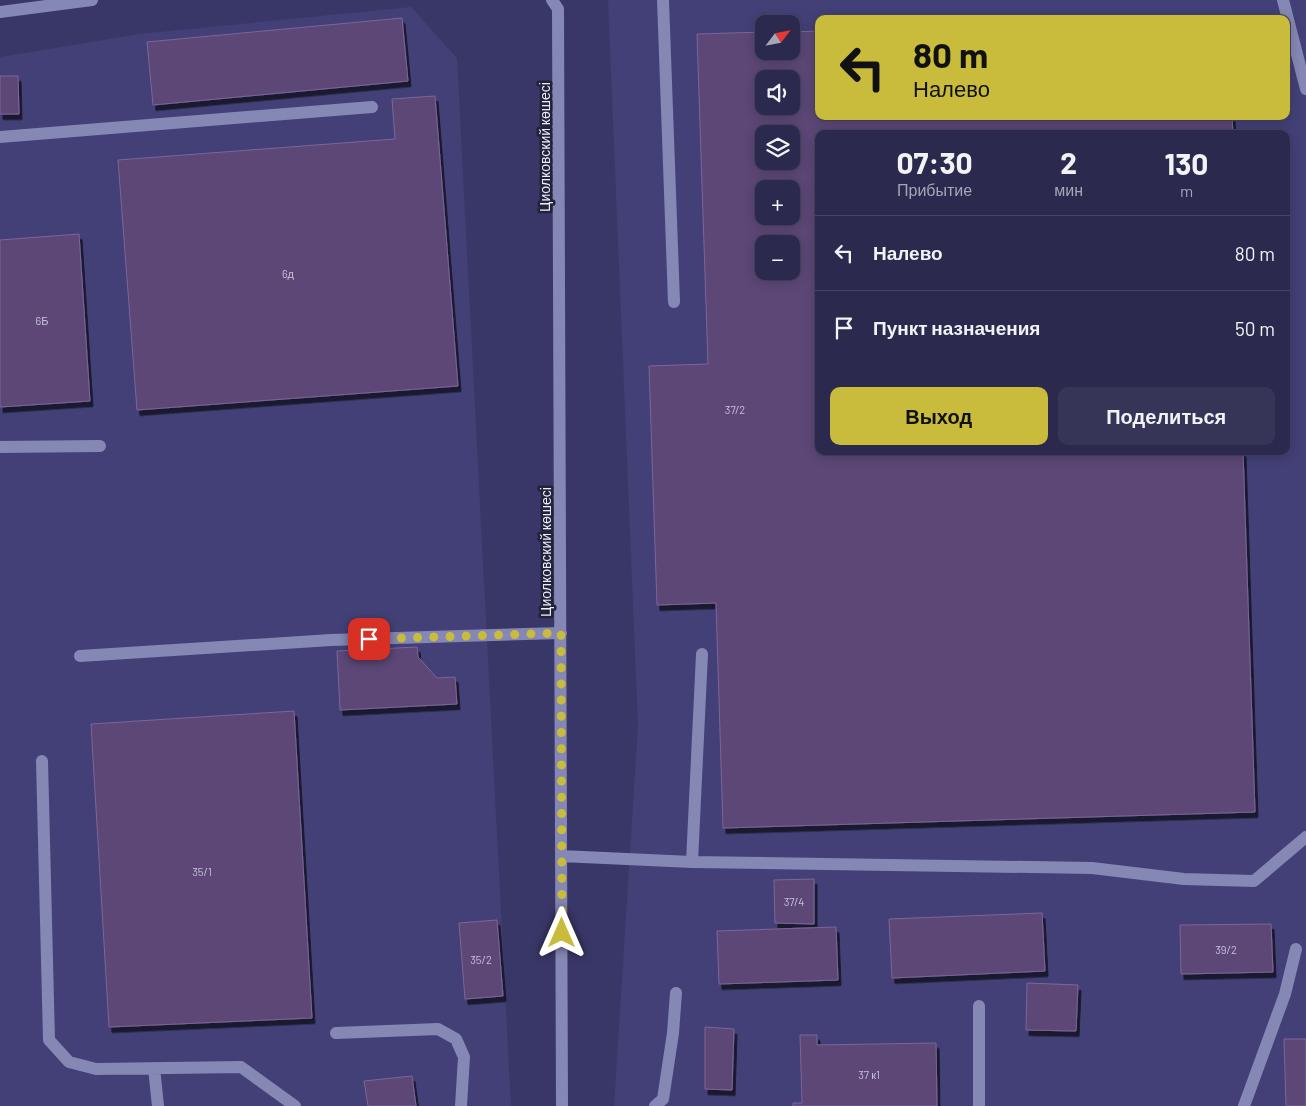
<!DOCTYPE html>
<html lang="ru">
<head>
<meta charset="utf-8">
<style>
  body { margin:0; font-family:Barlow,sans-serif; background:#373557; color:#f1f3f6; height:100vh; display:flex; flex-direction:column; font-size:19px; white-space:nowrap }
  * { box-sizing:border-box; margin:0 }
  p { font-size:16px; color:#a6a6b6 }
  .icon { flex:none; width:28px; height:28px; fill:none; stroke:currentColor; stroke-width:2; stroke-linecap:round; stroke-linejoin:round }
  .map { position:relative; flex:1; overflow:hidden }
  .details { position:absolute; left:815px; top:130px; width:475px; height:325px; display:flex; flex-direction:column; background:#2b294d; border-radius:10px; box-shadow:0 2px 12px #0003,0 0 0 1px #474565 }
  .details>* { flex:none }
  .banner { position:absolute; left:815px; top:15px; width:475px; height:105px; border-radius:10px; box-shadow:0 2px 12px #0003,0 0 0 1px #474565; background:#c9bb3b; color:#111; overflow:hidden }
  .needle { width:32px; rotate:58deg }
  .tools { position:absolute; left:755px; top:15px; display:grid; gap:10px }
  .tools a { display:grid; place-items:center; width:45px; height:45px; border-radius:10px; background:#2b294d; box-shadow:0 2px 12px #0003,0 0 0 1px #474565; font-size:25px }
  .pin { position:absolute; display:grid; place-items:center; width:42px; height:42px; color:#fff; margin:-21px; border-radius:10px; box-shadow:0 2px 8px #0006 }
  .me { position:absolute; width:55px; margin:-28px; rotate:0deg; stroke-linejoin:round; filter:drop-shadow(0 0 4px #0008) }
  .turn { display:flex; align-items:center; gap:18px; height:105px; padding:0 15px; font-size:22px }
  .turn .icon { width:65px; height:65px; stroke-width:2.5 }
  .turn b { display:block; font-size:35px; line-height:42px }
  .eta { display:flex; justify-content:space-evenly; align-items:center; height:85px; text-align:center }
  .eta b { font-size:30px; font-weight:700; line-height:35px }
  .cta { display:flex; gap:10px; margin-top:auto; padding:10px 15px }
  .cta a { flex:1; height:58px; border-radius:10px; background:#c9bb3b; color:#111; font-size:20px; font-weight:700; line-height:58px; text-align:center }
  .cta a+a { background:#373557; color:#f1f3f6 }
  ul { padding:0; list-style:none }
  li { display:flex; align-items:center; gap:15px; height:75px; padding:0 15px; border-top:1px solid #474565 }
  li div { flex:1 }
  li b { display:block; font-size:19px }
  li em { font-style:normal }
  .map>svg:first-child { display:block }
  .built { fill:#424076; fill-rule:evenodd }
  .building { fill:#5b4676; stroke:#7c669a; fill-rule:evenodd; filter:url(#shadow) }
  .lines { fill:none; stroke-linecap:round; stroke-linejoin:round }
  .minor { stroke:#8587b4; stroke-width:12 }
  .route { stroke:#c9bb3b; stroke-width:9; stroke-dasharray:0 16.2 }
  .labels { text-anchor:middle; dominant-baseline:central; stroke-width:5; stroke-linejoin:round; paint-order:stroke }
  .number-label { font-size:11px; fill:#c7c2dc }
  .street-label { font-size:14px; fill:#ebecfe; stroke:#222238 }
</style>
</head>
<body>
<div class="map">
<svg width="1306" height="1106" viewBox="0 0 1306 1106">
  <defs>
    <filter id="shadow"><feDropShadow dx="3" dy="5.5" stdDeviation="0" flood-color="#0009"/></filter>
  </defs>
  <rect width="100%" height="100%" fill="#393767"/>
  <path class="built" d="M608,0H1306V1106H614L638,725ZM819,19H1286V116H819ZM764,24H791V51H764ZM764,79H791V106H764ZM764,134H791V161H764ZM819,134H1286V451H819ZM764,189H791V216H764ZM764,244H791V271H764Z
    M411,7L457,58L511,1106H0V57L139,34Z"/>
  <path class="building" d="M402,18L408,81L153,105L147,42Z
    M819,31V116H1232L1233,134H819V451H1243L1255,812L723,828L716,603L657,605L649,366L708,364L697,34L764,32V51H791V32ZM764,79H791V106H764ZM764,134H791V161H764ZM764,189H791V216H764ZM764,244H791V271H764Z
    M0,76H18L19,114H0Z
    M435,96L458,386L137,410L118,160L395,139L392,99Z
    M79,234L90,401L0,407V240Z
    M417,647L418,657L437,678L455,677L457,704L340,710L337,651Z
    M294,711L312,1018L109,1027L91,724Z
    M814,879V924L775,923L774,880Z
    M1042,913L1045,971L892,978L889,919Z
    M497,920L503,996L465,999L459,923Z
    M1271,924L1273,972L1181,974L1180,925Z
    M836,927L838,980L719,984L717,931Z
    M1027,983L1078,985L1076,1031L1026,1030Z
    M705,1027L734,1029L732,1090L705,1089Z
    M800,1035H817V1045L936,1043L937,1106H793V1103H802Z
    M1284,1039H1306V1106H1286Z
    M412,1076L416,1106H368L364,1081Z"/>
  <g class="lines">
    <path class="minor" d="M552,0L558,9L562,1106
      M663,0L674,302
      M1283,0L1306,89
      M0,12L92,0
      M0,137L372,107
      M0,447L100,446
      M80,656L331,640L561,633
      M42,761L49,1040L69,1062L96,1069L241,1067L295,1106
      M561,856L692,862L702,654
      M692,862L1092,868L1184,879L1254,881L1306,837
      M979,1006V1106
      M336,1033L438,1029L456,1039L464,1057L461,1106
      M154,1068L158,1106
      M655,1106L663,1099L673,1033L676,993
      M1244,1106L1285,994L1296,949"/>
  </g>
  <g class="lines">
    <path class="route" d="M369,639L561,633L562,933"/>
  </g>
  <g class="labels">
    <g class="number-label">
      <text x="288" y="273">6д</text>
      <text x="42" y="320">6Б</text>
      <text x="735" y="409">37/2</text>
      <text x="202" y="871">35/1</text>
      <text x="794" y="901">37/4</text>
      <text x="1226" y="949">39/2</text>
      <text x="481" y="959">35/2</text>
      <text x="869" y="1074">37 к1</text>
    </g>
    <g class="street-label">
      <text transform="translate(544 147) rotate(-90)">Циолковский көшесі</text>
      <text transform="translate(545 552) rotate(-90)">Циолковский көшесі</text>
    </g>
  </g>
</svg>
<div class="tools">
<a><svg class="needle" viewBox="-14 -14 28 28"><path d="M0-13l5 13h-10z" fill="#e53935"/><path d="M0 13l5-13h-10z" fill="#a6a6b6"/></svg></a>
<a><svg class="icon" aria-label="sound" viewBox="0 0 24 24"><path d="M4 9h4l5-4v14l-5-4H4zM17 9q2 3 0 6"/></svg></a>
<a><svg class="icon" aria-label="layers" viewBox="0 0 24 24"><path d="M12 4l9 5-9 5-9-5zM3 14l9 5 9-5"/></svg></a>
<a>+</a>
<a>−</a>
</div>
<div class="pin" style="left:369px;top:639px;background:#d93025"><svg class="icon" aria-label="arrive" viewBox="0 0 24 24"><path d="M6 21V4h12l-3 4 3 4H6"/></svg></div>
<svg class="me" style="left:562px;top:933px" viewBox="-20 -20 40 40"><path d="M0-17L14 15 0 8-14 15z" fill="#c9bb3b" stroke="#fff" stroke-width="4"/></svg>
<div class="banner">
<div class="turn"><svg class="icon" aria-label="left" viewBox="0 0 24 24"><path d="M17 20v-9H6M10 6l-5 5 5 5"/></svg><div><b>80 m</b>Налево</div></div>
</div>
<section class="details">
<div class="eta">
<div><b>07:30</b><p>Прибытие</p></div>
<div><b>2</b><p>мин</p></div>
<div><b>130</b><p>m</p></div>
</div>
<ul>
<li><svg class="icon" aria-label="left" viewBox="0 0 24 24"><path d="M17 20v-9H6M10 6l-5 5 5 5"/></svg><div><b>Налево</b></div><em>80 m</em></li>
<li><svg class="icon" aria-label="arrive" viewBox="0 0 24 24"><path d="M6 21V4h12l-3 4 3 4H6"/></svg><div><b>Пункт назначения</b></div><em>50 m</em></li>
</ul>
<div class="cta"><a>Выход</a><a>Поделиться</a></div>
</section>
</div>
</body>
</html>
